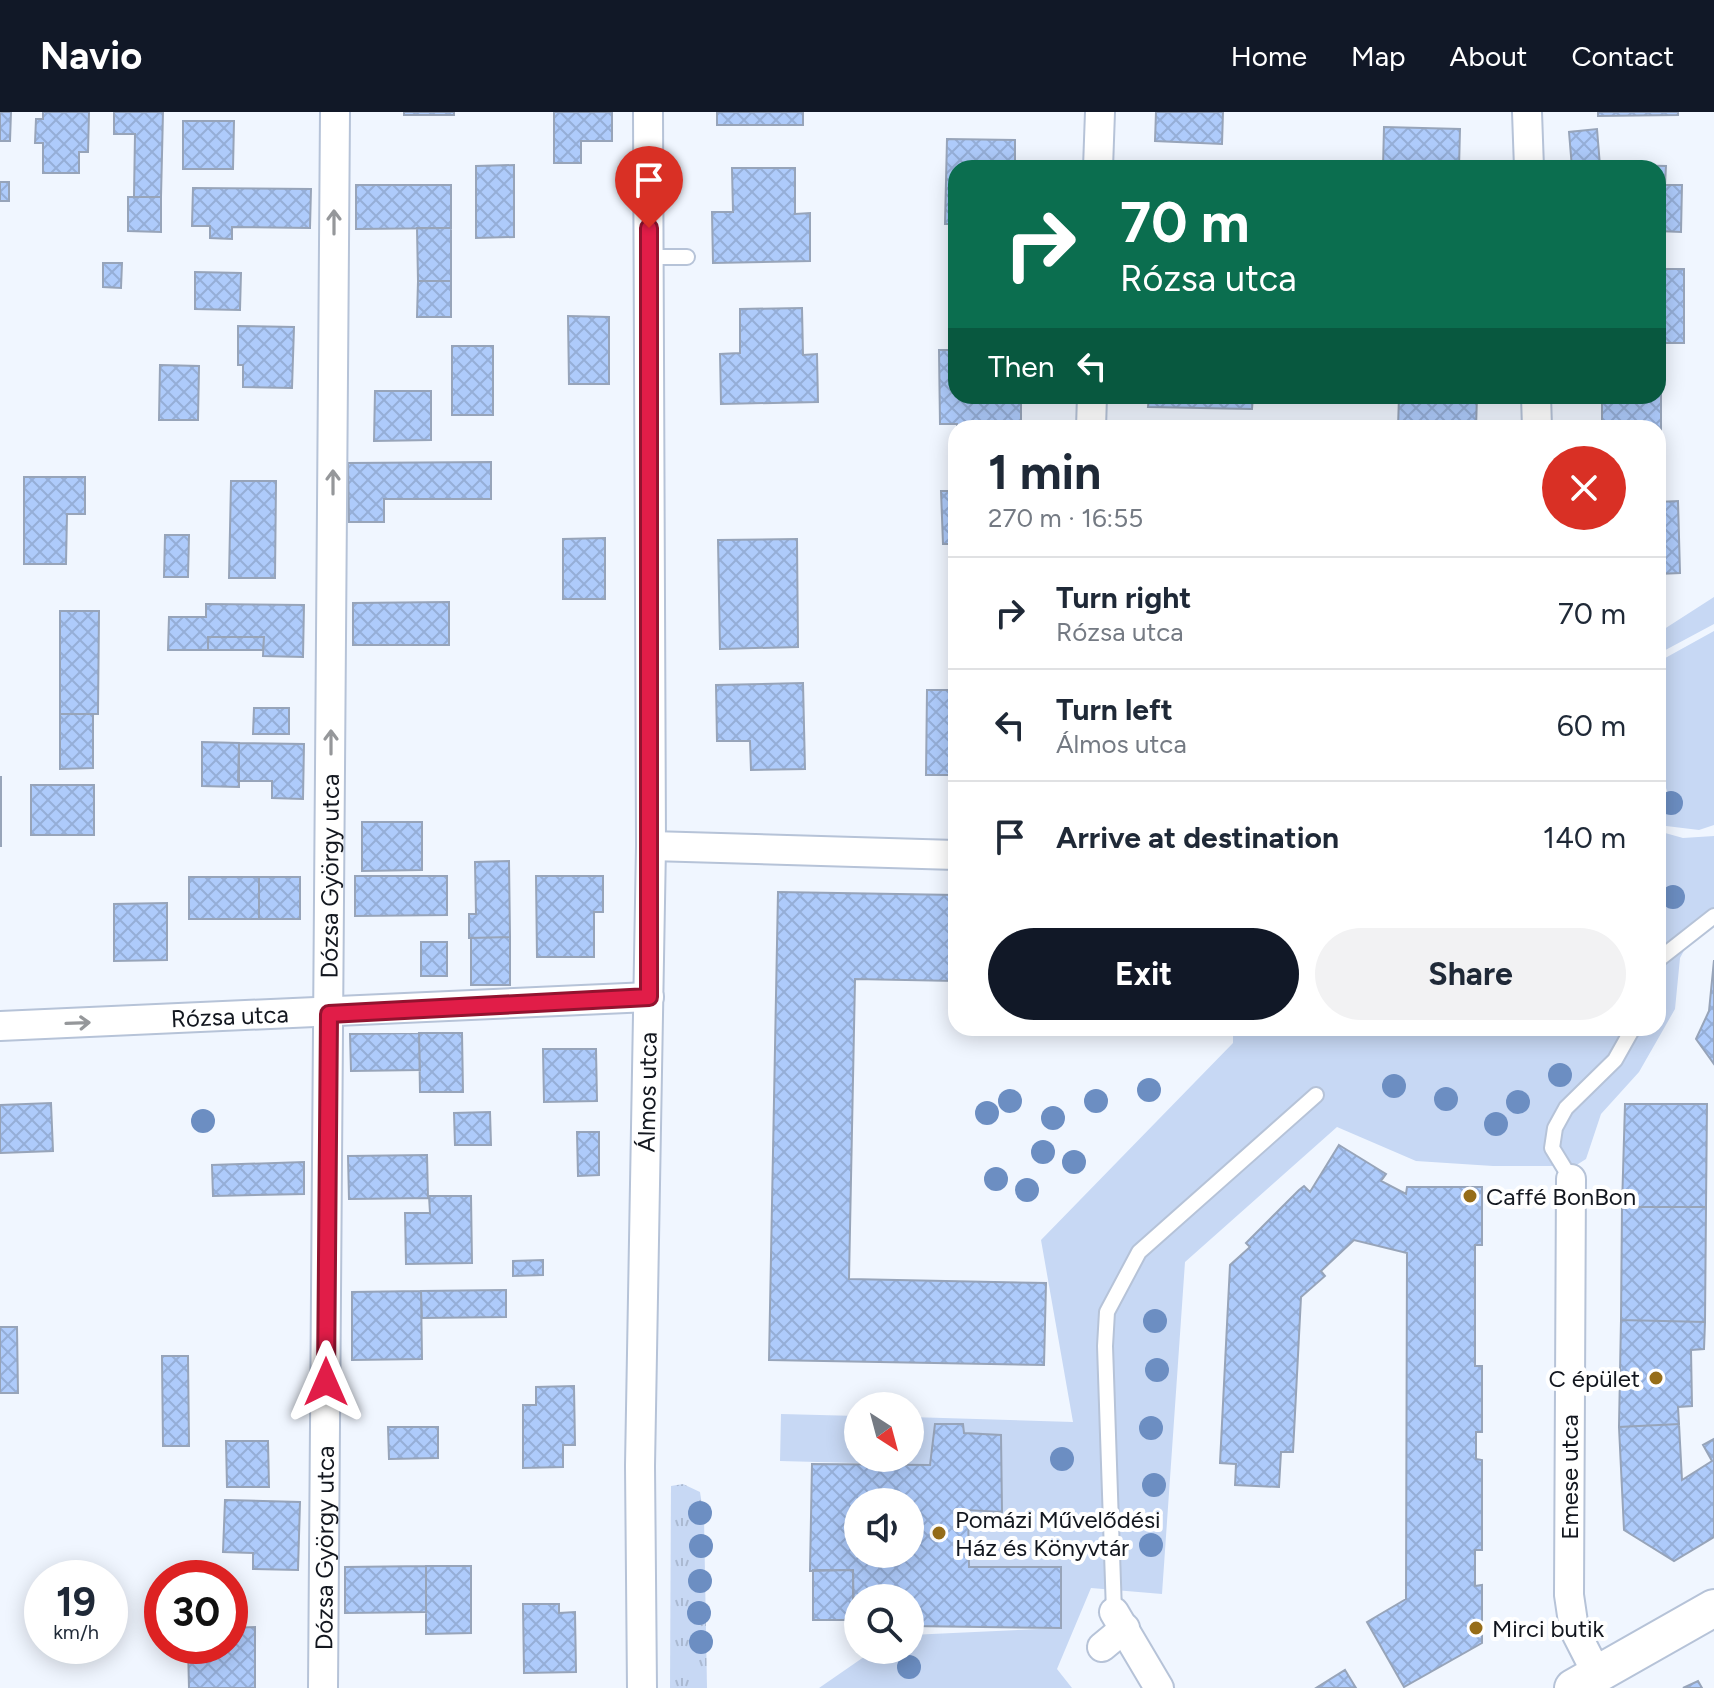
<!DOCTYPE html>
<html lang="en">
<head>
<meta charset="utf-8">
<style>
  body { margin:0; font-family:Figtree,sans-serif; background:#f2f2f3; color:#1f2937; height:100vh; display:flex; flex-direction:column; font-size:30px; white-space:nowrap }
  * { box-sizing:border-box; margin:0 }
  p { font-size:26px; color:#747a83 }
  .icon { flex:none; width:44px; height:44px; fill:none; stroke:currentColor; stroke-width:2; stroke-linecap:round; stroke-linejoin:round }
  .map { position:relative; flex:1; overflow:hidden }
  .side { position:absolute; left:948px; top:308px; width:718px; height:616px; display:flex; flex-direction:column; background:#fff; border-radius:24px; box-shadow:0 4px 20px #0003 }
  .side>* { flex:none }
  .guide { position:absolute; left:948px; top:48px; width:718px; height:244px; border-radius:24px; box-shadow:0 4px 20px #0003; background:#0b6e4f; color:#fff; overflow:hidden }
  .needle { width:52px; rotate:144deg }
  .buttons { position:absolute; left:844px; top:1280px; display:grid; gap:16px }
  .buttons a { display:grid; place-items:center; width:80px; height:80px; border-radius:50%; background:#fff; box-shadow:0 4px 20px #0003; font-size:40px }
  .speed { position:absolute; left:24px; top:1448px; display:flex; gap:16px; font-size:40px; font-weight:700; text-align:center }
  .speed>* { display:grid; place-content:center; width:104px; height:104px; border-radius:50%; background:#fff; box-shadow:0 4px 20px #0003; line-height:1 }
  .speed small { font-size:20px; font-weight:400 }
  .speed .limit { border:12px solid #d22; background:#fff; color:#111 }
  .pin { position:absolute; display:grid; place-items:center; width:68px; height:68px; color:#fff; margin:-82px -34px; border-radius:50% 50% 50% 0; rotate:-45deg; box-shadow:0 0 8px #0007 }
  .pin .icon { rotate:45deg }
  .me { position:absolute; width:88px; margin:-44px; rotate:0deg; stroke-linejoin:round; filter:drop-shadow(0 0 6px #0008) }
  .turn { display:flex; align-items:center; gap:28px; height:168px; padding:0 40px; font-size:36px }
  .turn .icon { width:104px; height:104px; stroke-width:2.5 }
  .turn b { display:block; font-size:56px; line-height:68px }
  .then { display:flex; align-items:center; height:76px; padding:0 40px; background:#0003; gap:16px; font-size:30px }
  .round { display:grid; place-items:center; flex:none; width:84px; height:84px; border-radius:42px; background:#f2f2f3 }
  .overview { display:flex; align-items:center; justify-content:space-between; height:136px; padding:0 40px }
  h1 { font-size:48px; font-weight:700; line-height:60px }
  .primary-button { display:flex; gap:16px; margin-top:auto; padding:16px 40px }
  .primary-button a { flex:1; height:92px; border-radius:48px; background:#111827; color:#fff; font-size:32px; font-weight:700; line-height:92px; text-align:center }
  .primary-button a+a { background:#f2f2f3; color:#1f2937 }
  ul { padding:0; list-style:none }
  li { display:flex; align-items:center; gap:24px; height:112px; padding:0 40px; border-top:2px solid #e0e1e3 }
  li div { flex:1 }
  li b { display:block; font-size:30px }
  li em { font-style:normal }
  header { display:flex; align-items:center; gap:48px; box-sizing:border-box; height:112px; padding:0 40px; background:#111827; color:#fff }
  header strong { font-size:38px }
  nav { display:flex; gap:44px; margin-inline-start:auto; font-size:28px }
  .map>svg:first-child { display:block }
  .grass { fill:url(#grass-tufts) }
  .green { fill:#c7d8f4 }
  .building { fill:url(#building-cross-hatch); stroke:#97a4b9; stroke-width:2; fill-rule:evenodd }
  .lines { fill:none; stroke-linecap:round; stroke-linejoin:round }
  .service-casing { stroke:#b6c3d8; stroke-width:18 }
  .minor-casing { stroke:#b6c3d8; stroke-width:32 }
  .tertiary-casing { stroke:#b6c3d8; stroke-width:40 }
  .service { stroke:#fff; stroke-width:14 }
  .minor { stroke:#fff; stroke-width:28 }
  .tertiary { stroke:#fff; stroke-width:36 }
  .tree { fill:#6c8ec2 }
  .oneway { stroke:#95979a }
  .route-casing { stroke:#92132f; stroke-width:20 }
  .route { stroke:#e11d48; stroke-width:14 }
  .poi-dot { fill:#966d19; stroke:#fff; stroke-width:3 }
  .labels { text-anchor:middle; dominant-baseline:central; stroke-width:8; stroke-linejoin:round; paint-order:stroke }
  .street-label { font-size:24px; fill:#13171f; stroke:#fff }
  .poi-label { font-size:24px; fill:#13171f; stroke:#fff; text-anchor:start }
</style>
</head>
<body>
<header>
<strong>Navio</strong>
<nav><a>Home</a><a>Map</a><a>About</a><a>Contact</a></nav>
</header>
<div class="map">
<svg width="1714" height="1576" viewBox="0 0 1714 1576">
  <defs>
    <pattern id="grass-tufts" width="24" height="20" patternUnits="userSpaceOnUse" patternTransform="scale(2)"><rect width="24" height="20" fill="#c7d8f4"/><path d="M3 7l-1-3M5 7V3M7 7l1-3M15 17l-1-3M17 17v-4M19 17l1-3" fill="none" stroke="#aab9d1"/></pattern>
    <pattern id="building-cross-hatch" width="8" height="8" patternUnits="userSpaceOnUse" patternTransform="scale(2)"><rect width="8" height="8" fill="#aecbfb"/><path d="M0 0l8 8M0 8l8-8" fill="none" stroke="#95aed7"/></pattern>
  </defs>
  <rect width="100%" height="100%" fill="#f0f6ff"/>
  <path class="grass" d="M683,1372L700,1380L704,1406L707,1576H670L671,1374Z"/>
  <path class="green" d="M1714,485V512L1658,542V521Z
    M1714,519V713L1699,718L1658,713V696L1671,691L1658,652V550Z
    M1658,719L1683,726L1714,724V812L1688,831L1680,846L1675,897L1639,960L1601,1002L1586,1047L1575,1054H1493L1416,1049L1337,1015L1185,1150L1162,1482L1091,1476L1057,1557L1072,1576H819L874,1538H910V1523L1061,1516V1455H969L968,1398L1002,1399L1001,1323L964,1321L963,1312H935L930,1353L780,1349L781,1302L858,1304V1346H910V1305L1073,1310L1041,1128L1233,931V916H1658Z"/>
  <path class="building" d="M0,0H11L10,29H0Z
    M43,0H89L88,40H79V61H43V31H35L36,7H43Z
    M114,0H163L161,85H134L135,22H114Z
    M404,0H454V3H404Z
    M554,0H612V29H581V51H554Z
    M717,0H803V13H717Z
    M1156,0H1223L1222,32L1155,29Z
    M1598,0H1678V3L1598,4Z
    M183,9H234L233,57H183Z
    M1384,15L1460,17L1459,56H1383Z
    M1597,17L1600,54L1572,56L1569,20Z
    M947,27L1015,28V56H956V112H945Z
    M514,53V125L476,126V54Z
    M1621,53L1666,54L1665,73H1682L1681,120L1658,119V56H1621Z
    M732,56H795V102L810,101V149L713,151L712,100H733Z
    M0,70H9V89H0Z
    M356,73H451V116L356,117Z
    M193,76L311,77L310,116L232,115V127L210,126V114H192Z
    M128,85H161V120L128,119Z
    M417,116H451V169H418Z
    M103,151H122L121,176L103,175Z
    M1658,157H1684V231H1658Z
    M195,160L241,161L240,198L195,197Z
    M418,169H451V205H417Z
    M802,196L803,243L817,242L818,290L721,292L720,242L740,241V197Z
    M568,204L609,205V272H569Z
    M238,214L294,215L292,276L243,275V253H238Z
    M452,234H493V303H452Z
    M956,234V284H1021V316H957V312H940L939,238H956Z
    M160,253L199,254L198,308H159Z
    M1658,261H1661V356L1658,316H1602V284H1658Z
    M375,279H431V328L374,329Z
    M1149,284H1253L1252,297L1148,295Z
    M1399,284H1477L1476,316H1398Z
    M491,350V387H384V410H349L348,351Z
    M24,365H85V402H67L66,452H24Z
    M231,369H276L275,466H229Z
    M941,379H956V432H943Z
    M1678,389L1680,461L1658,462V390Z
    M165,423H189L188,465H164Z
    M605,426V487H563V427Z
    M797,427L798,535L720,537L718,428Z
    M449,490V533H353V491Z
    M206,492L304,493L303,545L263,544L264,525H208V538H168L169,505H206Z
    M60,499H99L98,602H60Z
    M208,525H264L263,538H208Z
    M803,571L805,657L751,658L750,629H717L716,573Z
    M927,578H956V663H926Z
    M254,596H289V622H253Z
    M60,602H93V656L60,657Z
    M202,630L239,631V675L202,674Z
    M239,631L304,632L303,687L272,686V669H238Z
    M0,665H1V734H0Z
    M31,673H94V723H31Z
    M362,710H422V758L362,759Z
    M509,749L510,825L469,826V802H476L475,750Z
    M355,764H447V803L355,804Z
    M536,764H603V800H594V845H537Z
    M189,765H259V807H189Z
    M259,765H300V807H259Z
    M778,780L956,783V869L855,867L849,1167L1046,1171L1044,1253L769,1248Z
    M167,791V848L114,849V792Z
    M510,825V873H471V826Z
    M421,830H447V864H421Z
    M1714,848V952L1696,927L1709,899Z
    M419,921L420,958L351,959L350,922Z
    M419,921H462L463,980H420Z
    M543,937H596L597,989L544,990Z
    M51,991L53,1039L0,1041V993Z
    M1625,992H1707L1706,1095H1622Z
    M490,1000L491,1033H455L454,1001Z
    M577,1020H599V1063L578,1064Z
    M1339,1033L1386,1062L1381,1069L1406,1082L1407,1075H1482V1133H1475V1254H1482V1320H1476V1347L1482,1348V1438H1475V1474L1482,1473V1531L1404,1575L1367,1510L1406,1487L1407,1141L1354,1128L1321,1159L1325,1164L1301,1185L1293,1340H1281L1279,1375L1235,1373L1236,1352L1220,1351L1230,1153L1250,1135L1246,1131L1299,1078L1304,1074L1310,1080Z
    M427,1043L428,1086L349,1087L348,1044Z
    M304,1050V1082L213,1084L212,1053Z
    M429,1084H471L472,1151L406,1152L405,1101H430Z
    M1622,1095H1706L1705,1210L1621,1208Z
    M543,1148V1163L513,1164V1149Z
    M506,1178V1205L422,1206L421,1179Z
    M421,1179L422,1247L352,1248V1180Z
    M1621,1208L1705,1210L1704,1237L1691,1238L1692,1294L1678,1295L1679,1312L1619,1315Z
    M0,1215H17L18,1281H0Z
    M162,1244H188L189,1334H163Z
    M574,1274L575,1333H563V1355L523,1356V1293H536V1275Z
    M935,1312H963L964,1321L1001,1323L1002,1400L968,1398L969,1455H1061V1516L910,1514V1486H858V1513H854L853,1458L810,1459L812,1352L930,1353ZM858,1390H910V1442H858Z
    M1679,1312L1682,1368L1712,1349L1703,1333L1714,1327V1425L1674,1449L1624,1418L1619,1315Z
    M388,1315H438V1346L389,1347Z
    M226,1329H268L269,1375H227Z
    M225,1388L300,1390L298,1458L253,1457V1441L223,1440Z
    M426,1454H471V1521L426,1522Z
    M426,1454V1500L345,1501V1455Z
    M813,1458H853V1508H813Z
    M523,1492H559V1501L575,1500L576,1560L524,1561Z
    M255,1515V1576H189L188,1534H230V1516Z
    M1345,1558L1356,1576H1316Z
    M1698,1569L1702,1576H1683Z"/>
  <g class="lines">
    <g class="service-casing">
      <path id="service" d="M649,145H687
        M1658,848L1714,804
        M1571,1067L1552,1036L1555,1016L1566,996L1615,948L1633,916
        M1114,1500L1105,1234L1107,1200L1139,1140L1316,983"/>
    </g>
    <g class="minor-casing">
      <g id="minor">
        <path d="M1527,0L1529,56"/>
        <path d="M1098,56L1100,0"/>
        <path d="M1536,284L1537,316"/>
        <path d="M1091,316L1092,284"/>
        <path d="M651,734L956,743"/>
        <path id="s1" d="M0,914L649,885"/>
        <path d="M1571,1067L1569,1483L1574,1517L1597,1562"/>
        <path d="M1114,1500L1159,1576"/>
        <path d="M1102,1535L1125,1516"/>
        <path id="s2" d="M323,1576L335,0"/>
        <path id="s3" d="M642,1576L640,1354L651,734L648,0"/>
      </g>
    </g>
    <g class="tertiary-casing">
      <path id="tertiary" d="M1573,1576L1714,1496"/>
    </g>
    <use href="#service" class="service"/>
    <use href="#minor" class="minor"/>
    <use href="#tertiary" class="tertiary"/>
  </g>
  <g class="tree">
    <circle cx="1671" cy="691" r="12"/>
    <circle cx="1673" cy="785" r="12"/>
    <circle cx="1560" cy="963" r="12"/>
    <circle cx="1394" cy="974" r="12"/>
    <circle cx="1149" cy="978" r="12"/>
    <circle cx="1446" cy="987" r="12"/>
    <circle cx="1010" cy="989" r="12"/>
    <circle cx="1096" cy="989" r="12"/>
    <circle cx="1518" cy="990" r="12"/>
    <circle cx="987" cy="1001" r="12"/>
    <circle cx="1053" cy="1006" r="12"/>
    <circle cx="203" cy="1009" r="12"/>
    <circle cx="1496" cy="1012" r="12"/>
    <circle cx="1043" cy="1040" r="12"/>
    <circle cx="1074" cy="1050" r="12"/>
    <circle cx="996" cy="1067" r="12"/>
    <circle cx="1027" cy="1078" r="12"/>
    <circle cx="1155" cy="1209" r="12"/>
    <circle cx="1157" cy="1258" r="12"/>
    <circle cx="1151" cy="1316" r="12"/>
    <circle cx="1062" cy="1347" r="12"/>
    <circle cx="1154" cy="1373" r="12"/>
    <circle cx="700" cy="1401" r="12"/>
    <circle cx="1151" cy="1433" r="12"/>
    <circle cx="701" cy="1434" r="12"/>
    <circle cx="700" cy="1469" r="12"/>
    <circle cx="699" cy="1501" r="12"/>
    <circle cx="701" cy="1530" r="12"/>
    <circle cx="909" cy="1555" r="12"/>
  </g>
  <defs><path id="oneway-shaft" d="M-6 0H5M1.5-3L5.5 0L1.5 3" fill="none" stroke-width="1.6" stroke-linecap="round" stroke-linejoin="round" transform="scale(2)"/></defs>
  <g class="oneway">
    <use href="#oneway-shaft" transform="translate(334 110) rotate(-90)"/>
    <use href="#oneway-shaft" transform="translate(333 370) rotate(-90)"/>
    <use href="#oneway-shaft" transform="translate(331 630) rotate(-90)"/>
    <use href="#oneway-shaft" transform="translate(78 911) rotate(-2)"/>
  </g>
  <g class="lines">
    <g class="route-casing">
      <path id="route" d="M326,1270L329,902L649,885V116"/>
    </g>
    <use href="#route" class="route"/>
  </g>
  <g class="poi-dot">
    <circle cx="1470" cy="1084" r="8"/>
    <circle cx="1656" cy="1266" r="8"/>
    <circle cx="939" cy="1421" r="8"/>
    <circle cx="1476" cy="1516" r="8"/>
  </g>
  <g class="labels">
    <g class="street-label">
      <text stroke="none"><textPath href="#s2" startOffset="812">Dózsa György utca</textPath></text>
      <text stroke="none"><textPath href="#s1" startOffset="230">Rózsa utca</textPath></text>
      <text stroke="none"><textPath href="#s3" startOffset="596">Álmos utca</textPath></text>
      <text transform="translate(1569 1365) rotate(-90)">Emese utca</text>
      <text stroke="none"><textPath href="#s2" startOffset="140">Dózsa György utca</textPath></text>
    </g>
    <g class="poi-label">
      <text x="1486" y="1084">Caffé BonBon</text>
      <text x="1640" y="1266" text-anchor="end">C épület</text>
      <text x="955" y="1407">Pomázi Művelődési<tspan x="955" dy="28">Ház és Könyvtár</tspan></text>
      <text x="1492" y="1516">Mirci butik</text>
    </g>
  </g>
</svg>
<div class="buttons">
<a><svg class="needle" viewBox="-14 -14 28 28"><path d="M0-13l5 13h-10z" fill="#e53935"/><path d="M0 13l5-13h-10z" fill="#747a83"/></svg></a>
<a><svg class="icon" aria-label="sound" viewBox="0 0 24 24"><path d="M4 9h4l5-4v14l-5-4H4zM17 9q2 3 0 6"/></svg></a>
<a><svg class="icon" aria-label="search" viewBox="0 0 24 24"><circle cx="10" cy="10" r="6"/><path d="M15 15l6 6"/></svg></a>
</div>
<div class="speed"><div>19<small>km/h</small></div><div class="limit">30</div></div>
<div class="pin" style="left:649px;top:116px;background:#d93025"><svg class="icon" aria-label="arrive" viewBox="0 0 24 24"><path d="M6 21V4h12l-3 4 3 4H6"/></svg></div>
<svg class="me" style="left:326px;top:1270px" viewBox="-20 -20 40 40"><path d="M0-17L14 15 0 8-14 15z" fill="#e11d48" stroke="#fff" stroke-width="4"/></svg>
<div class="guide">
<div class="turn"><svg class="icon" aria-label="right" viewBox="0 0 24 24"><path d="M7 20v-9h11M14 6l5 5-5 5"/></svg><div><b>70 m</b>Rózsa utca</div></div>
<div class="then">Then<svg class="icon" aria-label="left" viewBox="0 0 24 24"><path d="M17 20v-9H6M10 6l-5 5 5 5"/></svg></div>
</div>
<section class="side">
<div class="overview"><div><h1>1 min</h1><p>270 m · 16:55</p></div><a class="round" style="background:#d93025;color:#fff"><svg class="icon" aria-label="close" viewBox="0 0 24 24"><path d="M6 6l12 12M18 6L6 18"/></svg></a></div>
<ul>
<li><svg class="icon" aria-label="right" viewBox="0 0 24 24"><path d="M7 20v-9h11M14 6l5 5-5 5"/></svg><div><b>Turn right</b><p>Rózsa utca</p></div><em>70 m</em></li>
<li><svg class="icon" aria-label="left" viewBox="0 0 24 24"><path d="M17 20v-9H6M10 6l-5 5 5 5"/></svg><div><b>Turn left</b><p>Álmos utca</p></div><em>60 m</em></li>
<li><svg class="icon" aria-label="arrive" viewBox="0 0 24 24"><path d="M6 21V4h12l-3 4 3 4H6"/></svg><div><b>Arrive at destination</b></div><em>140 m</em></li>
</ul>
<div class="primary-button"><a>Exit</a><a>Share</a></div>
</section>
</div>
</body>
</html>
